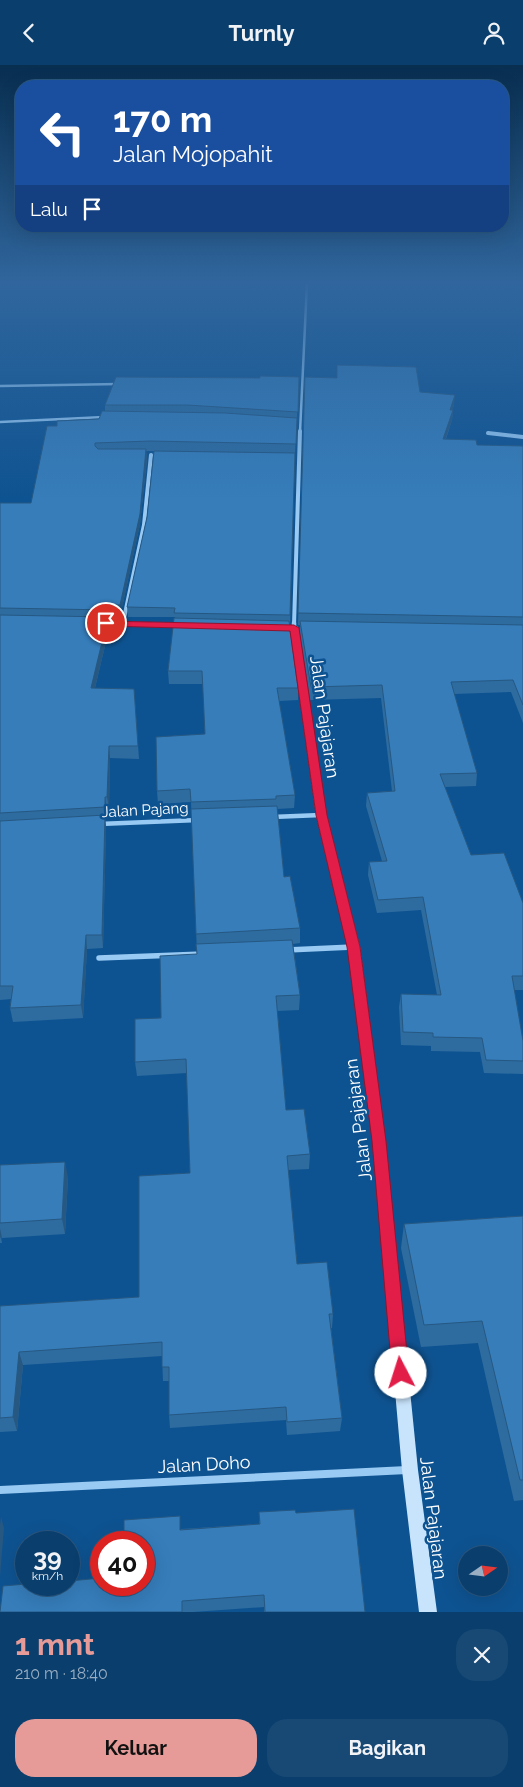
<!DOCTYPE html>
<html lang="id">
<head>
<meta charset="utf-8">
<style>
  body { margin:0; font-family:Raleway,sans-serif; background:#184975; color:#f1f3f6; height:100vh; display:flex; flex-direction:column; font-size:19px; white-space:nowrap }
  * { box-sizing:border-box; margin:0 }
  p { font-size:16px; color:#99aec2 }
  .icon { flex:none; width:28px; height:28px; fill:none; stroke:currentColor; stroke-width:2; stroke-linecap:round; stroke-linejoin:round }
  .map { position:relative; height:1547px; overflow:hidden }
  .details { display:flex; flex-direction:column; background:#0a3e6d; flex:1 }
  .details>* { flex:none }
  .top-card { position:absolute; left:15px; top:15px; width:494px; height:152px; border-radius:20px; box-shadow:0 5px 20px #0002,0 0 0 1px #2a5780; background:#1a4fa0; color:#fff; overflow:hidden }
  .needle { width:32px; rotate:76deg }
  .fabs { position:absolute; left:458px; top:1481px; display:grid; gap:10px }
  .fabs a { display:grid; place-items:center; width:50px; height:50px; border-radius:50%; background:#0a3e6d; box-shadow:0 5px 20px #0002,0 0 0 1px #2a5780; font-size:25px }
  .speed { position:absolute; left:15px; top:1466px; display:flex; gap:10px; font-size:25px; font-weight:700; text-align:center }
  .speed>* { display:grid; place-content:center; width:65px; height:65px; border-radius:50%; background:#0a3e6d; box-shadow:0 5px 20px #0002,0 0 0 1px #2a5780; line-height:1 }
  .speed small { font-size:12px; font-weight:400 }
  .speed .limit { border:8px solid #d22; background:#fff; color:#111 }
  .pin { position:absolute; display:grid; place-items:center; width:42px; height:42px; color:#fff; margin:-21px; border:2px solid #fff; border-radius:50%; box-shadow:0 1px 5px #0007 }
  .me { position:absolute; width:55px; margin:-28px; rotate:355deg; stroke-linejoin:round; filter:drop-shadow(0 0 4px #0008) }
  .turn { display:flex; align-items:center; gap:18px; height:105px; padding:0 15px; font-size:22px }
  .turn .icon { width:65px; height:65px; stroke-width:2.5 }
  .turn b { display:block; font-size:35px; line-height:42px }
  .then { display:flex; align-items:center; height:48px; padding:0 15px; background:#0003; gap:10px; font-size:19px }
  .round { display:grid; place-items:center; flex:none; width:52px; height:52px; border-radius:20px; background:#184975 }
  .head { display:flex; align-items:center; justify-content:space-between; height:85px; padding:0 15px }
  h1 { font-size:30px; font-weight:700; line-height:38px; color:#e69b98 }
  .action { display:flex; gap:10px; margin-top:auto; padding:10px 15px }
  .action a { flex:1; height:58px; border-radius:20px; background:#e69b98; color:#111; font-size:20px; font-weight:700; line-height:58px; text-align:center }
  .action a+a { background:#184975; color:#f1f3f6 }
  header { display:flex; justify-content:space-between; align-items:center; height:65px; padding:0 15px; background:#0a3e6d; font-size:22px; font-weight:700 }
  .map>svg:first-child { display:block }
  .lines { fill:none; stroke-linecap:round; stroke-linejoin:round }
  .street-far4 { stroke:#98caf4; stroke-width:2.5 }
  .street-far3 { stroke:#98caf4; stroke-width:4 }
  .street-far2 { stroke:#98caf4; stroke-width:4.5 }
  .street-far1 { stroke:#98caf4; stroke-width:5.5 }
  .street { stroke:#98caf4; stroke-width:8 }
  .secondary { fill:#c8e4fd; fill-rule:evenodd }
  .wall { fill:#2e6ca0 }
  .shaded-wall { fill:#265882 }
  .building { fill:#367dba; stroke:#265882 }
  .route { fill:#e11d48; stroke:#92132f }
  .labels { text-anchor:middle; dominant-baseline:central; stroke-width:5; stroke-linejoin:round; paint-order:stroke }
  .street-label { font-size:15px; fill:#fff; stroke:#0e5391 }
  .near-street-label { font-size:18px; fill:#fff; stroke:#0e5391 }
</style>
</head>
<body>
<header><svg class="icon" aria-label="back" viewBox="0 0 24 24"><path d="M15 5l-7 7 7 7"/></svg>Turnly<svg class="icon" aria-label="person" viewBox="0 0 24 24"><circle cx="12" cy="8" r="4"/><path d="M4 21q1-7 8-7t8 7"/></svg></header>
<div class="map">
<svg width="523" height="1547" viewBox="0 0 523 1547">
  <rect width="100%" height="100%" fill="#0e5391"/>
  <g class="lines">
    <path class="street-far4" d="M0,321L119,319
      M0,357L104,352
      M300,367L307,218"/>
    <path class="street-far3" d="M488,368L523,372
      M123,558L144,460L151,390
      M294,560L300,366"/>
    <path class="street-far2" d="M294,563V558
      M272,752L321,750
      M99,759L198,755"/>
    <path class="street-far1" d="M287,885L353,882
      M99,893L203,889"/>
    <path class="street" d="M0,1425L407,1405"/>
    <path class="secondary" d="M94,556L185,558L189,560L185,562L97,560L93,558Z
      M291,561H297L298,563L326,750L360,882L385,1076L418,1405L437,1547H419L402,1405L373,1076L348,882L316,750L290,563Z"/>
  </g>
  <path class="wall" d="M299,312L295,389L290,560H289L298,623V635L279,636L295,730L294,743L277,744L284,812L300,863V878L293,879L300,930L299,945L277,946L286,1045L310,1089L309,1104L288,1105L297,1199L333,1249L332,1263H331L342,1353L340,1366L287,1370L286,1355L170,1363L169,1350V1316H163L162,1291L23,1300L17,1366L0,1367V1241L139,1232L190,1108L187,1008L137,1011L135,997L197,889L191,737L158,739L157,726L205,669L203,619H169L168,606L175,552H128L127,542L147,452L154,386H146L147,394L140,459L120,552H112L111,556H108L109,564L95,623L134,624L139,694L110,693L109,744H107L106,755H105L106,763L103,883L87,884L83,953L13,957L10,943L11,934L0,935V438H31L57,361L99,354L105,346V340L260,313Z
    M305,312L420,327L454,340L452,345H453L452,355L446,374L477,380L523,381V658L511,627L454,629L477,708L476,721L445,722L471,790L523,838V925H514L523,976V1009L484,1008L480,987L431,986V981L401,980L399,942L401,929L437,930L421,845L377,848L368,810L369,797L382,796L366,741L367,728L392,726L381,633L310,635L300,568V560H298Z
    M0,1100L68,1112L65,1169L2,1173V1178H0Z
    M523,1151V1435L514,1436L478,1278L421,1282L401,1183L404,1159Z
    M259,1447L296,1448L365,1547H264V1542L193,1547H0L144,1520L181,1464L259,1459Z"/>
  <path class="shaded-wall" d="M455,330L454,340L449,355L450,345Z
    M453,345L452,355L442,384L443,374Z
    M146,384L147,394L140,459L120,552V540Z
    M111,540L112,552L111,556L110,545Z
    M108,552L109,564L92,635L91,623Z
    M109,681L110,693L109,744L107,732Z
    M105,732L107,744L106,755L105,742Z
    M105,750L106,763L103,883L102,870Z
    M86,870L87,884L83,953L81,940Z
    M65,1097L68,1112L65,1169L62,1154Z
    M0,1163L2,1173V1178L0,1171Z
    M19,1287L23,1300L17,1366L13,1352Z
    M1,1452L4,1463L0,1512V1460Z"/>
  <path class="building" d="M337,300L416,302L420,327L455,330L450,345H453L443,374L476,375L477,380L523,381V552L298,548L305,312L337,313Z
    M260,311L299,312L298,347L187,340H105L116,312L260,313Z
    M102,346L225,348L297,353L296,379L150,376L95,378V381L98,384H146L140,449L120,540H111L110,545L0,543V438H31L47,361H57V356L99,354Z
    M154,386L295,388L290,550L174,548L175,543L127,542L147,452Z
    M0,550L108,552L91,623L134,624L138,681H109L107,732H105V742L0,748Z
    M174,553L289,556L298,623H277L295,730L276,731V734L191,737L190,724L157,726L156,672L205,669L202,606H168Z
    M300,556L523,560V640L513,615L451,617L477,708L440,709L471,790L504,788L523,838V911H512L523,976V996L486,995L482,973L433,972V968L403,967L401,929L441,930L423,832L378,835L369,797L387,796L367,728L395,726L382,620L311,622Z
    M277,741L284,812L290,811L300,863L196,869L191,744Z
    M105,750L102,870H86L81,940L10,943L13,921H0V756Z
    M292,875L300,930L276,931L286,1045L304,1044L310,1089L287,1091L297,1199L327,1197L333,1249H329L342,1353L287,1357L286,1342L169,1350V1302H162V1277L19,1287L13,1352L0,1353V1241L139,1232V1111L190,1108L186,994L135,997V954L161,953L160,891L197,889L196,879Z
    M65,1097L62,1154L0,1158V1100Z
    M523,1151V1415H520L482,1256L424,1260L404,1159Z
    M354,1444L365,1547H265L264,1530L182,1536V1547H0L3,1521L26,1519V1520H69V1516L101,1513V1520H144V1478H124V1455L180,1451V1465L260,1459L259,1447L295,1445L296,1448Z"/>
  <linearGradient id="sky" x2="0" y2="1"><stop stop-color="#082e50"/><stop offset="0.5" stop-color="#30669d"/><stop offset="1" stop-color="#30669d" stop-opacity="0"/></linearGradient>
  <rect width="523" height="435" fill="url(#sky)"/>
  <path class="route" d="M103,556L294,560L299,563L327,750L360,882L386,1076L409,1308L407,1314L401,1316L395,1314L392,1308L372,1076L347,882L316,750L290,566L106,561L103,560Z"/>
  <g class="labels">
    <g class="street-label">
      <text transform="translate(145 745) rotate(-3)">Jalan Pajang</text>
    </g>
    <g class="near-street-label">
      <text transform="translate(325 652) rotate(82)">Jalan Pajajaran</text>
      <text transform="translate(358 1055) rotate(-97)">Jalan Pajajaran</text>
      <text transform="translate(204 1399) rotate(-3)">Jalan Doho</text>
      <text transform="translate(434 1453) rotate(83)">Jalan Pajajaran</text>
    </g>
  </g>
</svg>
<div class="fabs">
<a><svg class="needle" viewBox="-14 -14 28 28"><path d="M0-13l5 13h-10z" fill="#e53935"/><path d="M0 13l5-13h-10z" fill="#99aec2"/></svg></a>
</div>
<div class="speed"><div>39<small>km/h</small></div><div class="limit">40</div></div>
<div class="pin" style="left:106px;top:558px;background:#d93025"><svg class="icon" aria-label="arrive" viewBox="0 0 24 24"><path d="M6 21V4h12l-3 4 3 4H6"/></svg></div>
<svg class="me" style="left:401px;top:1308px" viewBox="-20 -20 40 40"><circle r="19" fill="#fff"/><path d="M0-13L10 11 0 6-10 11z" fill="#e11d48"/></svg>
<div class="top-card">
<div class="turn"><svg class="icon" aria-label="left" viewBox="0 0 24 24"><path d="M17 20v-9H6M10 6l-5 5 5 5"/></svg><div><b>170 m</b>Jalan Mojopahit</div></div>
<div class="then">Lalu<svg class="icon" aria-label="arrive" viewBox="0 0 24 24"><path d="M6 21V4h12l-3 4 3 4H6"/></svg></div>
</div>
</div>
<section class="details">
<div class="head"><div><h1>1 mnt</h1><p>210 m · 18:40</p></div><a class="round"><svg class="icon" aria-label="close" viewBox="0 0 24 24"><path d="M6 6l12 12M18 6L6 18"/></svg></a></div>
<div class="action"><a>Keluar</a><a>Bagikan</a></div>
</section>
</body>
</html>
